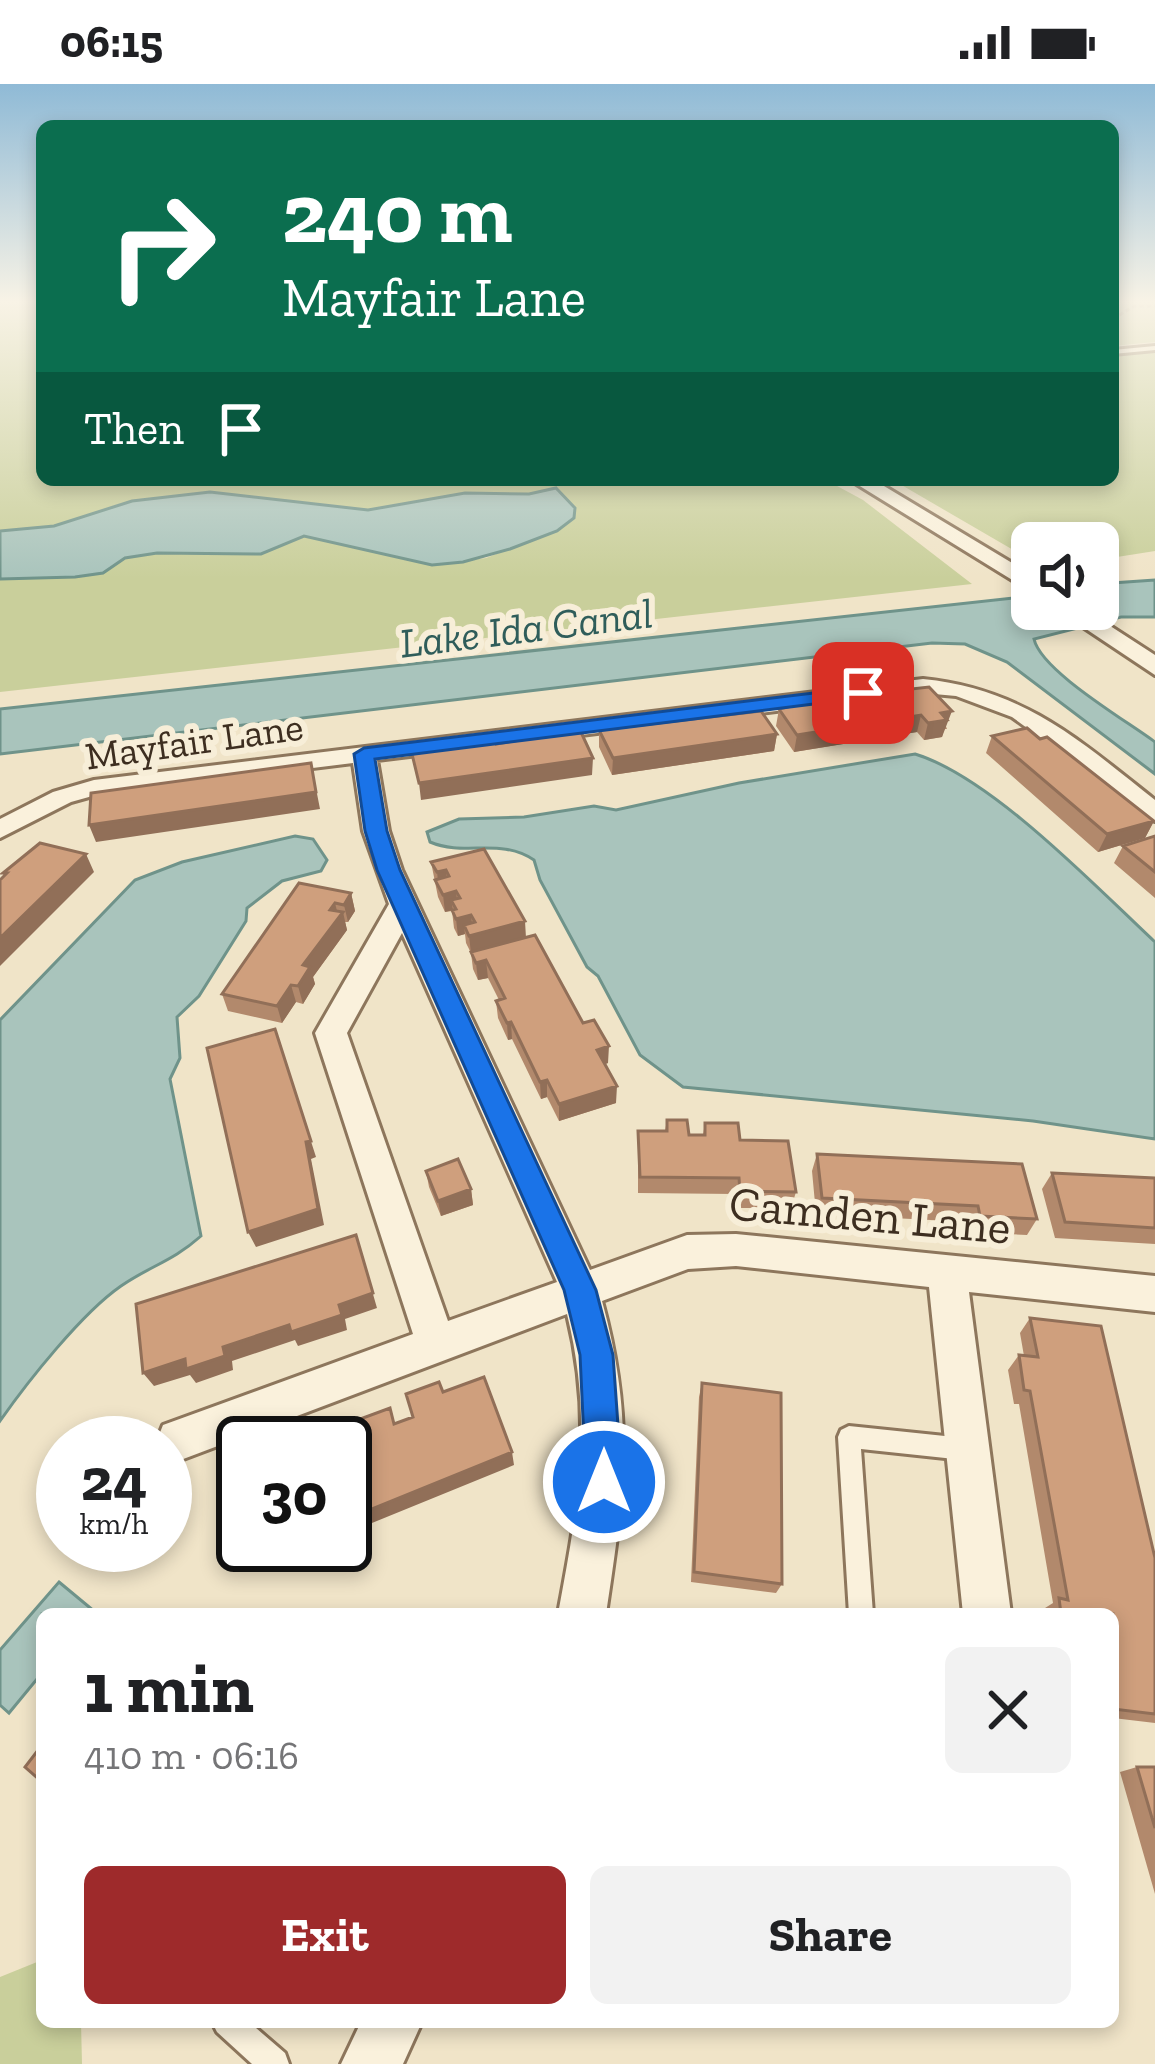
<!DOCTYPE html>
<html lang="en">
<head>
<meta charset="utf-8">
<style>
  body { margin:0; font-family:"Zilla Slab",serif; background:#f2f2f2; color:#202124; height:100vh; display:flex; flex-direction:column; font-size:45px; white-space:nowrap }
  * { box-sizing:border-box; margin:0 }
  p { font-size:39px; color:#757577 }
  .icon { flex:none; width:66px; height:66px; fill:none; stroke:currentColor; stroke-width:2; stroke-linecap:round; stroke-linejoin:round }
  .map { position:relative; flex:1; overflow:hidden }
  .drawer { position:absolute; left:36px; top:1524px; width:1083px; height:420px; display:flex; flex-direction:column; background:#fff; border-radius:18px; box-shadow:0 6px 18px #0003 }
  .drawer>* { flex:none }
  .guide { position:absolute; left:36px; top:36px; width:1083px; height:366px; border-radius:18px; box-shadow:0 6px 18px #0003; background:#0b6e4f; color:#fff; overflow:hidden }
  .fabs { position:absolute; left:1011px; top:438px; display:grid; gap:24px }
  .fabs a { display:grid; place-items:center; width:108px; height:108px; border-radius:18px; background:#fff; box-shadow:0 6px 18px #0003; font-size:60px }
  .speed { position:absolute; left:36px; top:1332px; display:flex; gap:24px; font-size:60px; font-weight:700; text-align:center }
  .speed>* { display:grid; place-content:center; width:156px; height:156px; border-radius:50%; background:#fff; box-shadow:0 6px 18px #0003; line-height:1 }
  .speed small { font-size:30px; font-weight:400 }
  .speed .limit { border:6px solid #111; border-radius:18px; background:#fff; color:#111 }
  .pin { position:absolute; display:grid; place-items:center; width:102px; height:102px; color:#fff; margin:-51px; border-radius:24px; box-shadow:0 6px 18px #0006 }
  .me { position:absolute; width:132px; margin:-66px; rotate:0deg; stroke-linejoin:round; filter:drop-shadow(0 0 9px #0008) }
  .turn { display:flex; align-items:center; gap:42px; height:252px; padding:0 48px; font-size:54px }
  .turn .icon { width:156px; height:156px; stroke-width:2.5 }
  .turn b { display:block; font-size:84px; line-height:102px }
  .then { display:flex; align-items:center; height:114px; padding:0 48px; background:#0003; gap:24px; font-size:45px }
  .round { display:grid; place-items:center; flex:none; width:126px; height:126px; border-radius:18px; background:#f2f2f2 }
  .overview { display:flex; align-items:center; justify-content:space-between; height:204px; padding:0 48px }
  h1 { font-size:72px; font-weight:700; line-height:90px }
  .primary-button { display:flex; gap:24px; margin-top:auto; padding:24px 48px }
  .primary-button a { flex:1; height:138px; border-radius:18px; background:#9e2a2b; color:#fff; font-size:48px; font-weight:700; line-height:138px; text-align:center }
  .primary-button a+a { background:#f2f2f2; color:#202124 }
  .status { display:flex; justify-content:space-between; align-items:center; height:84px; padding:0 60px; background:#fff; direction:ltr }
  .status svg { height:33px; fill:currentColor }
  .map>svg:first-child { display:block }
  .green { fill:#c9cf9b }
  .water { fill:#a9c4bc; stroke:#6f938a; stroke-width:3 }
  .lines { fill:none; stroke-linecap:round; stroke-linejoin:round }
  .service-casing { stroke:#8d765c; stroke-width:6 }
  .minor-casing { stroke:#8d765c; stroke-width:6 }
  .tertiary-casing { stroke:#8d765c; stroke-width:6 }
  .path { stroke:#8d765c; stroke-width:3; stroke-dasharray:4.5 3; stroke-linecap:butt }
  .service { fill:#faf1dc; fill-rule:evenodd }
  .minor { fill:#faf1dc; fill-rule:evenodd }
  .tertiary { fill:#faf1dc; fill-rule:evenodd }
  .wall { fill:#b2896c }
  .shaded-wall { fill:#916f58 }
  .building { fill:#cf9f7d; stroke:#916f58; stroke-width:3 }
  .route { fill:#1a73e8; stroke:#114b97; stroke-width:3 }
  .labels { text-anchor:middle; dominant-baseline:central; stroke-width:12; stroke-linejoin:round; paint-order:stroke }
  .far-street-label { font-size:39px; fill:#3d2e20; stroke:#f7eed8 }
  .far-water-label { font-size:42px; font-style:italic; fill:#2f5d5a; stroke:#f7eed8 }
  .street-label { font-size:48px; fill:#3d2e20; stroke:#f7eed8 }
</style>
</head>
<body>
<div class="status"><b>06:15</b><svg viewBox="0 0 49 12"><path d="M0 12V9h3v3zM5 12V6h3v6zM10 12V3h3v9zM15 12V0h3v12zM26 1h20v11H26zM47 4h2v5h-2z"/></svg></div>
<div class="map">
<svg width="1155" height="1980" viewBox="0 0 1155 1980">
  <rect width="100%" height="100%" fill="#f0e4c8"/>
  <path class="green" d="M0,218H42V396H826L863,416L972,500L0,608V495L75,493L103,489L125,474L157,469L260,470L304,452L432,481L486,474L557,447L531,409H465L368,426L210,408L132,417L54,442L0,447Z
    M1113,218H1155V258L1113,262Z
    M1155,266V467L1098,476V459H1032V477L893,396H1113V271Z
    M42,1876V1938H81L82,1980H0V1893Z"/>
  <path class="water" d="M556,404L575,424L574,434L557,447L510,465L463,478L432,481L304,452L261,470L157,469L125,474L103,489L75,493L0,495V447L54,442L132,417L210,408L368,426L465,409L529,410Z
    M1155,496V533H1121L1034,555C1041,587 1127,637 1155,658V690L1007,578L965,560L932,559L0,670V625L1032,512V525H1098V500Z
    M915,670C991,693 1095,802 1155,858V1055L1033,1037L683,1003L640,971L598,892L587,883L540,796L534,776C500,753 465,773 430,758L427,748L459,735L524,733L594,722L616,726L739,699Z
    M295,752L313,755L327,776L321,787L282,797L247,824L246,837L199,912L177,933L180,974L170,995L201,1152C173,1177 150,1182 121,1202C82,1229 28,1297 0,1337V936L135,796L182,778Z
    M59,1498L94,1527L42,1530V1589L9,1629L0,1621V1566Z"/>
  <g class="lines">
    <g class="service-casing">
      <path id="service" d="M1155,262V266L1113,270V266Z
        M849,1342L964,1354L972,1357L975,1365L972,1373L964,1376L861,1365L873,1530H849L838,1353L841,1346Z
        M212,1938H249L285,1969L289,1980H252L217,1948Z"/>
    </g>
    <g class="minor-casing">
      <path id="minor" d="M923,595C1023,605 1079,656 1155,716V737L1012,633L956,612L923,609L377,676L389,747L402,786L590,1186L687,1151L736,1150L1155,1192V1228L969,1208L1011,1530H963L929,1203L736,1182L688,1185L602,1217C635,1337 624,1410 606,1530H558C578,1422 594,1340 567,1230L178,1377L165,1372V1359L157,1356L163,1341L413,1250L315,949L389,820L363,747L353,679L96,711L71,718L0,754V735L53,708L94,696ZM402,849L557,1198L448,1237L347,949Z
        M361,1938H422L403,1980H341Z"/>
    </g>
    <g class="tertiary-casing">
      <path id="tertiary" d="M850,396H874L1032,491V508Z
        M1056,525H1084L1155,571V591Z"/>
    </g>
    <path class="path" d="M1113,235L1134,222H1155"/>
    <use href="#service" class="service"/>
    <use href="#minor" class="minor"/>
    <use href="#tertiary" class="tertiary"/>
  </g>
  <path class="wall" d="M929,603L947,645H944L942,653L924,656L917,648L794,668L776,642L779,625Z
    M599,646L777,650L774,667L612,691L599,663Z
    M992,652L1040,655L1154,737L1145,754L1098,768L986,669Z
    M1155,752V814L1114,779L1123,762Z
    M484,765L525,853L608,979L605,980L616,1019L559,1037L547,1013L541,1015L512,955L508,956L498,934L496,917L499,916L488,894L478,896L473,885L471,869L466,859L465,850L458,852L454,844L452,827L445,828L438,813L431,778Z
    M299,799L351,809L355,827L348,838H345L347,846L313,893L315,900L303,920L296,918L282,939L228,927L222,910Z
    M667,1036L689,1051H703L705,1039L740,1056L796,1108L791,1124H737L735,1110L638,1109V1047H665Z
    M817,1070L1037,1135L1027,1151L971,1148L969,1138L816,1130L812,1087Z
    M426,1087L471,1105L473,1121L441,1132L429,1103Z
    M1052,1089L1155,1094V1160L1055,1154L1042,1105Z
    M1030,1234L1155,1474V1639L1113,1634V1530H1046L1045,1524L1053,1519L1019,1320H1014L1008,1286L1019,1271L1024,1272L1020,1249Z
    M702,1299L782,1500L776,1509L691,1498L699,1313Z
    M1137,1683H1155V1810L1120,1688Z"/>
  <path class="shaded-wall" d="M952,627L942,653L924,656L928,639L941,629Z
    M921,631L917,648L794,668L797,651Z
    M777,650L774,667L612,691L613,674Z
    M593,674L592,691L421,716L419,699Z
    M311,679L320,725L96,758L89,741Z
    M1154,737L1145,754L1098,768L1107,750Z
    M86,770L94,788L0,882V854Z
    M446,786L448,803L439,805L437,788Z
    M456,807L458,825L451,816L453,826L445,828L443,811Z
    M351,809L355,827L348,838L344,821Z
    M335,819L339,835L343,828L347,846L313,893L315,900L303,920L298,902L303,881Z
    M471,831L473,849L464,841L465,850L458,852L456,835Z
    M525,837L526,854L471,869L469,852Z
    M486,876L488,894L478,896L476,879Z
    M291,901L296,918L282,939L277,922Z
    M511,938L512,955L508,956L507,939Z
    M275,945L316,1073L311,1075L324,1141L256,1163L248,1148Z
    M609,962L608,979L597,983V966Z
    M547,996V1013L541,1015L540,998Z
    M617,1002L616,1019L559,1037V1020Z
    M471,1105L473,1121L441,1132L438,1117Z
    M356,1151L377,1224L345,1235L347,1246L298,1262L295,1256L232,1277L233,1286L196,1299L190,1291L154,1302L143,1289L223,1263L339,1221Z
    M512,1368L514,1381L345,1450V1436Z
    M283,1461H317L275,1478L267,1467Z"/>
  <path class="building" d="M929,603L952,627L941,629L947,636L928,639L921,631L797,651L779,625L821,615Z
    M761,627L777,650L613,674L599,646Z
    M1027,644L1040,655L1047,653L1154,737L1107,750L992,652Z
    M580,646L593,674L419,699L412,670L494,656L496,660Z
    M311,679L316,708L89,741L91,709Z
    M1155,752V788L1123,762Z
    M40,759L86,770L0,854V796L7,789H3Z
    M484,765L525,837L469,852L464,841L475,838L471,831L456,835L452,826L456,825L451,816L460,814L456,807L443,811L435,796L449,792L446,786L437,788L431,778Z
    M299,799L351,809L344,821L335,819L330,826L343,828L303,881L310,883L298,902L291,901L277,922L222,910Z
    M535,851L583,939L594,936L609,962L597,966L617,1002L559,1020L547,996L540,998L511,938L507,939L496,917L505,914L486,876L476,879L471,868Z
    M275,945L311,1057L306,1058L318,1125L248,1148L207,964Z
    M667,1036H687L689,1051H705V1039H738L740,1056L788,1057L796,1108L740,1107L739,1094L640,1093L638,1047H667Z
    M817,1070L1022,1080L1037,1135L980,1132L978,1122L822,1114Z
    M458,1075L471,1105L438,1117L426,1087Z
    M1052,1089L1155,1094V1144L1065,1138Z
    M356,1151L373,1209L339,1221L342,1231L291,1248L289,1241L223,1263L225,1272L186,1285L185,1275L143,1289L136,1220Z
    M1030,1234L1101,1242L1155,1474V1630L1113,1625V1530H1061L1059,1514L1068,1516L1030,1307L1024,1306L1019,1271L1038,1273Z
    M484,1293L512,1368L345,1436V1359H289L288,1355L335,1337L336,1344L390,1324L394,1340L413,1333L406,1310L439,1298L443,1308Z
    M702,1299L781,1309L782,1500L694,1488Z
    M266,1461H283L267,1467Z
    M42,1661V1698L25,1683Z
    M1137,1683H1155V1744Z"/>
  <linearGradient id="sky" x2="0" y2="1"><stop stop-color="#8fbad6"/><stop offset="0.44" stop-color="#f8f3e6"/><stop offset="1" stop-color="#f8f3e6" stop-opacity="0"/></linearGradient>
  <rect width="1155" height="495" fill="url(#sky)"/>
  <path class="route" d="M863,603L872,609L869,613L375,675L387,747L400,786L596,1206L613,1271L622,1398L617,1411L604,1416L591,1411L586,1398L580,1271L564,1206L377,786L365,747L354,670L364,664Z"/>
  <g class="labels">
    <g class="far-street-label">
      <text transform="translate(194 657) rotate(-8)">Mayfair Lane</text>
    </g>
    <g class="far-water-label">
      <text transform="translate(526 544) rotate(-7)">Lake Ida Canal</text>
    </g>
    <g class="street-label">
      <text transform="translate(870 1131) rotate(5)">Camden Lane</text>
    </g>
  </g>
</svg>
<div class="fabs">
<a><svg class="icon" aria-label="sound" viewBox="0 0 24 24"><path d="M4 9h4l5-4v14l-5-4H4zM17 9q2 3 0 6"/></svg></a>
</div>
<div class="speed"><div>24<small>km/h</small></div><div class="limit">30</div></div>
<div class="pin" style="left:863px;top:609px;background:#d93025"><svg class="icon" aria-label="arrive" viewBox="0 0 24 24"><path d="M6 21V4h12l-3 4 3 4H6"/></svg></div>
<svg class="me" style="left:604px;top:1398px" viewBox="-20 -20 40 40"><circle r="17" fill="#1a73e8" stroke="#fff" stroke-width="3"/><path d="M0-11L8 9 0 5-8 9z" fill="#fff"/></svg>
<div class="guide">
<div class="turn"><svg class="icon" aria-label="right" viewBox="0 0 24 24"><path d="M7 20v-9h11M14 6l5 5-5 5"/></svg><div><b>240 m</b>Mayfair Lane</div></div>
<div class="then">Then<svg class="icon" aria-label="arrive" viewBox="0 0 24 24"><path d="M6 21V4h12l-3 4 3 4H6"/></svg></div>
</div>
<section class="drawer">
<div class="overview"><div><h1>1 min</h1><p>410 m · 06:16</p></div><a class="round"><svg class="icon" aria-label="close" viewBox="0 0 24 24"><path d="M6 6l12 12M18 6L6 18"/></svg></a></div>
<div class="primary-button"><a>Exit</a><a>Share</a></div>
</section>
</div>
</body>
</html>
